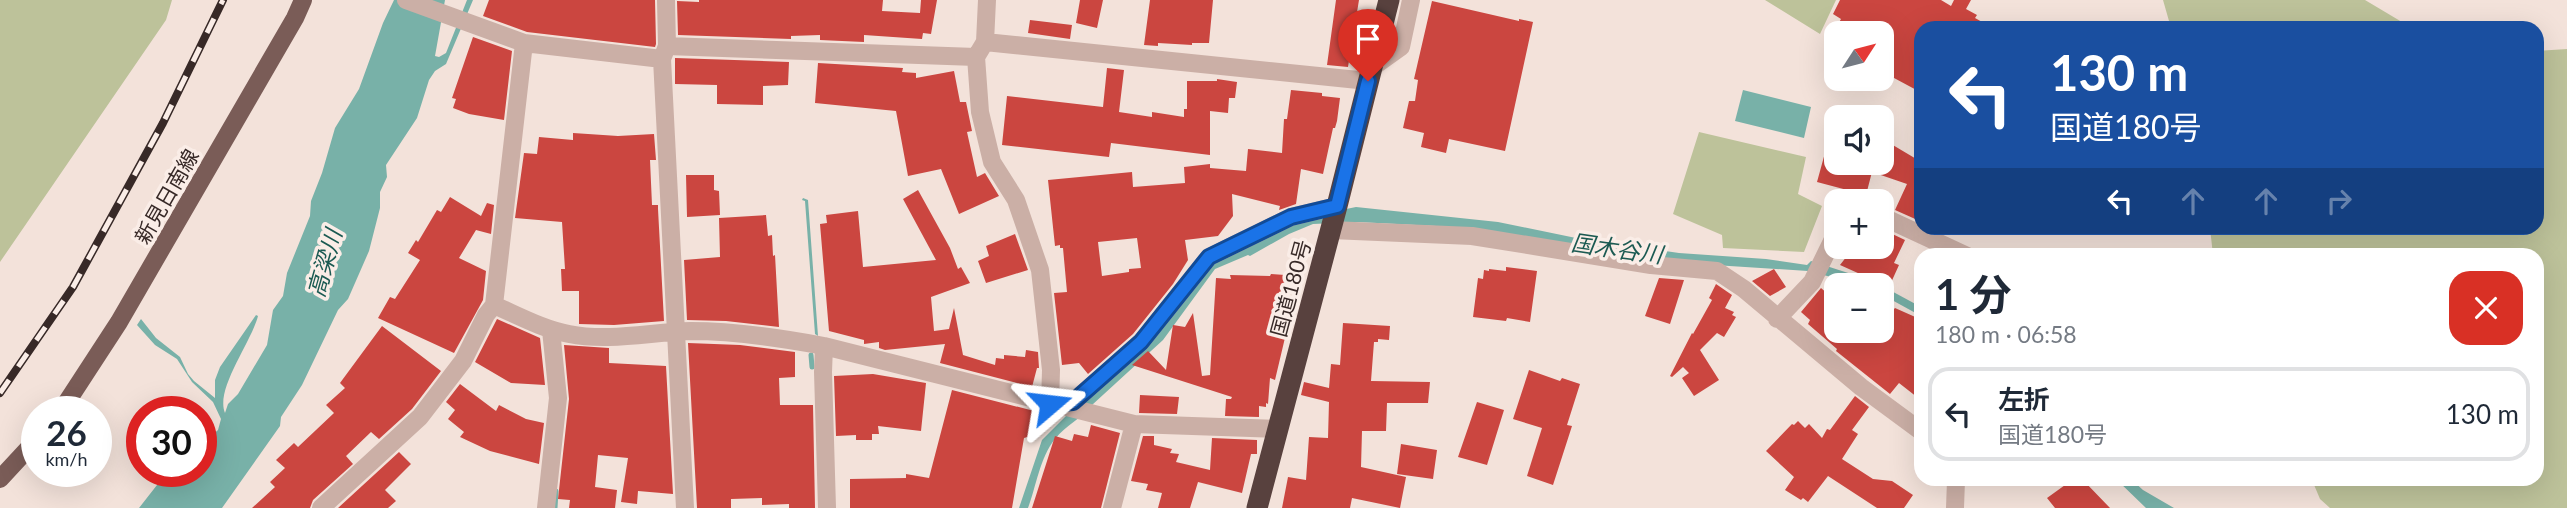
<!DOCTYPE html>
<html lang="ja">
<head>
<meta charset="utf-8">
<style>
  body { margin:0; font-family:Lato,"Noto Sans JP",sans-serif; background:#f6f6f7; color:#1f2937; height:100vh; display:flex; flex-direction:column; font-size:26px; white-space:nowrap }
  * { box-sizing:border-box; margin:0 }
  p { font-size:23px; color:#747a83 }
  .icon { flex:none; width:38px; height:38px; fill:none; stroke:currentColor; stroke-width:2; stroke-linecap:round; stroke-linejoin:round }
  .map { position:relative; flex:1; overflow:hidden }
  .panel { position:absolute; left:1914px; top:248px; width:630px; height:238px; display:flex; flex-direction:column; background:#fff; border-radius:21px; box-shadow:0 7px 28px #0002 }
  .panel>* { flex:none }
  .banner { position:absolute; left:1914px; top:21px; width:630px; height:214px; border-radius:21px; box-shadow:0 7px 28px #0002; background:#1a4fa0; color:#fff; overflow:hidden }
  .needle { width:46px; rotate:54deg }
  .tools { position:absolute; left:1824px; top:21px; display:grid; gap:14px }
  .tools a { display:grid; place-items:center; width:70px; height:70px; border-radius:14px; background:#fff; box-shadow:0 7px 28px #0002; font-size:35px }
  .speed { position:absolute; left:21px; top:396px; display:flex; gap:14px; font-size:35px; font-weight:700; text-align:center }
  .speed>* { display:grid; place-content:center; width:91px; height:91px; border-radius:50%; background:#fff; box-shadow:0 7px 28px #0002; line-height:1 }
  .speed small { font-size:18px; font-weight:400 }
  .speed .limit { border:10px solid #d22; background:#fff; color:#111 }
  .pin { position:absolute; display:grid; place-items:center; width:60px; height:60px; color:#fff; margin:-72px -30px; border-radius:50% 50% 50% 0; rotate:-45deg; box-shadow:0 0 7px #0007 }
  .pin .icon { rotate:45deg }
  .me { position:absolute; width:77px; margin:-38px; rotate:73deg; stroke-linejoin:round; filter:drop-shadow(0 0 5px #0008) }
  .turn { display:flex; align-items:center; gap:24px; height:147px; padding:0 21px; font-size:32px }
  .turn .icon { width:91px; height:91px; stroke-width:2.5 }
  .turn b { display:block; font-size:49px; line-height:60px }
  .lanes { display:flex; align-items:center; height:66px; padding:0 21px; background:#0003; justify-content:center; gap:35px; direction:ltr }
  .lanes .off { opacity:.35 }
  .round { display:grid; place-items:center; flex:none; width:74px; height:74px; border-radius:21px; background:#f6f6f7 }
  .headline { display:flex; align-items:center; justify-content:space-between; height:119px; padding:0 21px }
  h1 { font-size:42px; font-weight:700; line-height:52px }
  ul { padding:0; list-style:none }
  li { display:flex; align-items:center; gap:21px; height:94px; margin:0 14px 10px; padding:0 7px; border:4px solid #e0e1e3; border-radius:21px }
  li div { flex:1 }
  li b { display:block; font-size:26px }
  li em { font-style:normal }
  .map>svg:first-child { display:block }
  .green { fill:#bdc29a }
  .water { fill:#78b1a8 }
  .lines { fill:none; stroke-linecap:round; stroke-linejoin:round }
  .stream { stroke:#78b1a8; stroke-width:5 }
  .building { fill:#cb4640; fill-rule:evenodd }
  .minor { stroke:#cbafa6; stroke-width:18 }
  .major { stroke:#7a5c57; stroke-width:18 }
  .highway { stroke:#58413e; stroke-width:21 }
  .rail-casing { stroke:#372927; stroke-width:8 }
  .rail { stroke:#faede7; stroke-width:5; stroke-dasharray:16; stroke-linecap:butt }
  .route-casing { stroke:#114b97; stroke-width:18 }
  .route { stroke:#1a73e8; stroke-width:12 }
  .labels { text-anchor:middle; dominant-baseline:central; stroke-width:7; stroke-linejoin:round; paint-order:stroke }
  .street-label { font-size:21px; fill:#372927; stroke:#faede7 }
  .water-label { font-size:23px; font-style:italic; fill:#1b5a52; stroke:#faede7 }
</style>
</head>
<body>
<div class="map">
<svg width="2567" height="508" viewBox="0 0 2567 508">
  <rect width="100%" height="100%" fill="#f3e2da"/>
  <path class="green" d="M0,0H172L166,20L0,262Z
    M1765,0H1836L1820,34Z
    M2163,0H2365L2412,28H2171Z
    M2567,49V508H2330L2320,499L2312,480H2538V256L2213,255L2210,228H2538V51Z
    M1699,132L1806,157L1798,194L1822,206L1804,252L1723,248L1722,235L1673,214Z"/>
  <path class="water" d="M394,0H445L435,56L439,57L446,53L467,0H473L446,64L435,71L429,80L417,118L386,165L387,177L380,192V208L369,251L348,299L338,310L302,385L281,417L280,426L222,508H139L168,471H201V445L218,430L221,419L213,402L192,382L177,359L155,345L137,325L141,319L156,338L180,357L188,374L194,381L215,398V380L220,367L256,315L258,316C251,343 215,389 225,413L228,404L238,394L267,345L273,310L283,296L287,273L310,216L311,201L322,173L335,128L359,89L383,23Z
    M1743,90L1811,107L1804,138L1735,121Z
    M803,198L808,200L818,336L815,334L805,201L802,200Z
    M1356,207L1498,222L1576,238L1679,253L1766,259L1807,265L1811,261L1873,281L1921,307V316L1881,294V285H1862L1808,271L1714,265L1436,226L1357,222L1313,224L1289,234L1250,256L1248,255L1215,269L1163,340L1092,405C1081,419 1066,425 1055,439C1040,457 1036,487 1028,508H1019L1042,440L1083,399L1209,260L1302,218Z
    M2117,480H2132L2143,490L2174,508H2146Z"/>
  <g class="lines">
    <path class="stream" d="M811,355L812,367
      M555,508L556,491"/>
  </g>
  <path class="building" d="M489,0H655L656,44L655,47L527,32L483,16Z
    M699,0H883L882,11L920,13L921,0H937L931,34L923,33L922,39L864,35V42L820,40V35L791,36V39L678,35L677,1L699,2Z
    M1080,0H1103L1097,28L1076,23Z
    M1150,0H1213L1209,43H1192V45L1158,43V46L1144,45Z
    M1336,0H1359L1348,67L1327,65Z
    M1840,0H1941L1951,6L1954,0H1971L1966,9L1977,15L1975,18L1993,28H1922V93L1881,71V33H1833L1841,19L1833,14Z
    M1432,1L1519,21V19L1533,22L1505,151L1449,139L1446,153L1421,147L1424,133L1403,128L1409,101H1415L1418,80L1414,79Z
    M1030,20L1072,25L1070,39L1028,33Z
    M473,37L512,51L504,120L469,114L453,108L456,99L452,98Z
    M675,58L789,62L788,85L763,86V105L717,104V85L675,84Z
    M818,63L903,68L902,72L916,73V78L954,71L960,102H966L972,131L967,132L977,177L985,173L999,196L959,214L941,169L908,176L896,111L815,103Z
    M1107,68L1124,70L1119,112L1152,117V112L1184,117V109H1187V81H1217V79L1237,82L1235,98H1229L1228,113L1210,111V155L1111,143L1109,157L1002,145L1007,96L1103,107Z
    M1291,90L1322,93V96L1340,98L1337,121L1335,128H1333L1323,174L1301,169L1296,204L1279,210L1280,206L1232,194L1233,216L1218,236L1185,240L1188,260L1173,284L1133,334L1088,374L1079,363L1062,365L1054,293L1067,292L1063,248H1060V245L1055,246L1048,180L1132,172L1133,187L1185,183L1184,167L1210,164V168L1246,171L1248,149L1282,153L1284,119H1287ZM1137,238L1141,268L1129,269V272L1102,276L1098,242Z
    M1831,131L1836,132V163H1881V138L1918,160L1922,151V222L1895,210L1907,184L1872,172L1866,195L1817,182Z
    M573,133L618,136L654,134L656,160H650L652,205H658V209L664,321L614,325L579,324V291H562L561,269H565L562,222L515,218L524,153L537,154L539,137L573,140Z
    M686,175H714V190L719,191L720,215L687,217Z
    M918,190L950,248L958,269L961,267L970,283L931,297L934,331L949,329L954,308L963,355L995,365L996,358L1004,359V355L1025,357L1026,350L1038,352L1039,368H1037L1032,387L940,363L945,344L885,350L879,348V342L864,344V340L829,331L820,224L827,223L826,215L858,211L863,267L936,260L903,199Z
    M450,197L481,216L487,203L494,205L491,234L476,230L459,258L486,271L483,300L454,353L378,318L390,297L395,299L420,260L408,253L416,240L418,242L437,210L441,212Z
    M766,215L768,236L772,235L773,256L775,255L779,327L726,321L687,320L684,260L720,257L719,218Z
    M1886,231L1905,240L1894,263L1899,265L1889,287L1840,265L1854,247L1874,253L1877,247H1881V238Z
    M1015,234L1028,270L986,283L978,261L989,256L986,246Z
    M1506,267L1537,271L1530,322L1507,318L1506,321L1473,317L1478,278L1483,279L1484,270L1489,271V269L1506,271Z
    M1774,269L1786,287L1770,296L1752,281Z
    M1271,274L1285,275L1283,324L1288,325L1275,380L1270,378L1268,404L1266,403V407L1259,406V417L1225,416L1226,399H1231L1232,397L1132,365L1148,351L1166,370L1173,325L1185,327L1193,313L1202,376L1210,375L1216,278L1231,279L1230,275L1270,276Z
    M1659,278L1684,280L1670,324L1645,316Z
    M1716,284L1732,295L1725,308L1734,312L1732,315L1736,317L1724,337L1717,333L1700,350L1719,380L1694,396L1682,378L1689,373L1683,367L1672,377L1670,376L1692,333L1693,334L1712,300L1709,298Z
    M1821,288L1836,301V331H1866L1870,335L1874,331H1881V323L1895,308L1922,320V401L1899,383L1890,394L1836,351L1837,349L1808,324L1810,320L1801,312Z
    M497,319L540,338L545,385L511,383L475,362Z
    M1343,323L1390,326L1389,340L1378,339V342H1374L1371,381L1430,382L1428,403H1387L1386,431H1362L1361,467L1406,477L1400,508L1352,498L1350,508H1282L1288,477L1306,480L1309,437L1328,438L1329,402L1301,395L1304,382L1329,388L1331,364L1340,365Z
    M382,326L441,371L412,409L379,439L371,432L346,456L353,464L313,500L310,508H252L275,487L270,482L285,468L276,460L294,443L298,447L334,413L326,405L345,388L340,383Z
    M688,343L740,345L795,352V377L779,378L780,405H813L815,508H789V504L762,505V498L731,499V508H697Z
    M564,345L609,348V363L666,366L673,494L638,491L637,504L621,502L628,458L598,455L595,487L617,490L615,508H569L570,500L558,499L569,399Z
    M1529,370L1560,381L1562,378L1580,384L1567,425L1572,426L1553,485L1527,476L1542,428L1513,419Z
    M873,374L926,383L921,431L878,426L879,434H872V440H856V435L836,436L834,376Z
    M460,384L496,411L499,405L526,419L544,423L539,464L490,451L460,437L464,432L448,419L455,410L446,402Z
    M952,390L1038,412L1031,436L1024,438L1012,508H850V479L906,478V474L929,478Z
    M1140,395L1179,397L1177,414L1139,413Z
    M1855,396L1869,407L1852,430L1858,434L1842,459L1873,479L1892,481L1913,495L1904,508H1877L1828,476L1808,502L1803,498L1801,500L1785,490L1794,477L1766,451L1792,424L1794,425L1798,421L1805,428L1809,424L1822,438L1827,429L1830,430Z
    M1477,402L1504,410L1487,465L1458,457Z
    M1091,425L1120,433L1101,508H1032L1055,436L1072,441L1074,434L1088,437Z
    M1143,436H1154V445L1172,449L1170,453L1179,454L1176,462L1210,470L1212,438L1257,440V454H1251L1242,493L1198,482L1190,508H1158L1162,493L1146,490L1148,484L1131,481Z
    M1401,444L1437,450L1433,479L1397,474Z
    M399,452L411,464L385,490L396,501L388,508H338Z
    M2072,480H2083L2110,508H2055L2047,498Z"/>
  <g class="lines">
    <path class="minor" d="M406,0L524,43L662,59
      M666,0L667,46L662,59L685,508
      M987,0L985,42L976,57L980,112L992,162L1016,200L1040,270L1051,370L1050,404
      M985,42L1368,81
      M667,46L976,57
      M1373,67L1401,47L1411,0
      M1881,216L1967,256
      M1331,230L1472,236L1651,265L1717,271L1744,289L1861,387L1922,432
      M494,305C519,316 543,329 569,334C609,342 651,332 691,331C736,331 781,338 824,346L1134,424L1277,429
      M1777,319L1812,282L1836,233
      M824,346L823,372L827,508
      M1057,404L1073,402L1141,342L1209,257L1291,217L1337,206
      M321,508L420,417L463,361L486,315L494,305L524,43
      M546,508L558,398L551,330
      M1112,508L1134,424
      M1955,508L1956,480"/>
    <path class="major" d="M61,411L119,322L295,18L303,0
      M0,479L37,439"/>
    <path class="highway" d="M1257,508L1337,206L1389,0"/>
    <g class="rail-casing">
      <path id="rail" d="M0,393L73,287L163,123L223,0"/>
    </g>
    <use href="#rail" class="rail"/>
  </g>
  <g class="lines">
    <g class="route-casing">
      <path id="route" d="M1050,404L1073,402L1141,342L1209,257L1291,217L1337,206L1368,81"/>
    </g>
    <use href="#route" class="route"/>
  </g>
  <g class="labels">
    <g class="street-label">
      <text transform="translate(166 196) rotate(-60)">新見日南線</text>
      <text transform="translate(1290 288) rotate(-75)">国道180号</text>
    </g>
    <g class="water-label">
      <text transform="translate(1617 248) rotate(8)">国木谷川</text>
      <text transform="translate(324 263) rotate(-74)">高梁川</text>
    </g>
  </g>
</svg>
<div class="tools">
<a><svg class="needle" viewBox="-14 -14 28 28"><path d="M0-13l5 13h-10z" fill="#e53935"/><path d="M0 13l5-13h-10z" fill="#747a83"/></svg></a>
<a><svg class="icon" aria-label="sound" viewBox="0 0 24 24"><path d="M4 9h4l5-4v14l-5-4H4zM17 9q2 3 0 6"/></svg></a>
<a>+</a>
<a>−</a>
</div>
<div class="speed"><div>26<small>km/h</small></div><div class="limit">30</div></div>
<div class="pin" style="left:1368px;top:81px;background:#d93025"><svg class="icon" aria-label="arrive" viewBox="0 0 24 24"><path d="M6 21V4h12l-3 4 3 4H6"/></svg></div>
<svg class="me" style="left:1050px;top:404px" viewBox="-20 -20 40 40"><path d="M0-17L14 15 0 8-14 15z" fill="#1a73e8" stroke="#fff" stroke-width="4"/></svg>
<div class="banner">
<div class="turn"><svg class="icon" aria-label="left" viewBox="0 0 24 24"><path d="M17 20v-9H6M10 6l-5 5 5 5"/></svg><div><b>130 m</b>国道180号</div></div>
<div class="lanes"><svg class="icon" aria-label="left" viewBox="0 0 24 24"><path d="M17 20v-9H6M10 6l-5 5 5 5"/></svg><svg class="icon off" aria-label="ahead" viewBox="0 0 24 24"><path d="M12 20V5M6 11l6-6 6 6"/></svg><svg class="icon off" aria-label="ahead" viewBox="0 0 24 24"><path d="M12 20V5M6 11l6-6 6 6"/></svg><svg class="icon off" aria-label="right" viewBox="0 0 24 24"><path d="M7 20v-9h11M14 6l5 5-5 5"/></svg></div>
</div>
<section class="panel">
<div class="headline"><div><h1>1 分</h1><p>180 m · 06:58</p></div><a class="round" style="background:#d93025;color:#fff"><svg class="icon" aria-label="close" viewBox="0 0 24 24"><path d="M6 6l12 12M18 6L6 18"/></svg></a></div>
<ul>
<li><svg class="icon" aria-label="left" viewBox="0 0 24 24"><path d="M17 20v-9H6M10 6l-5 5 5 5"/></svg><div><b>左折</b><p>国道180号</p></div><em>130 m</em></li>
</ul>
</section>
</div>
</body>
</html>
